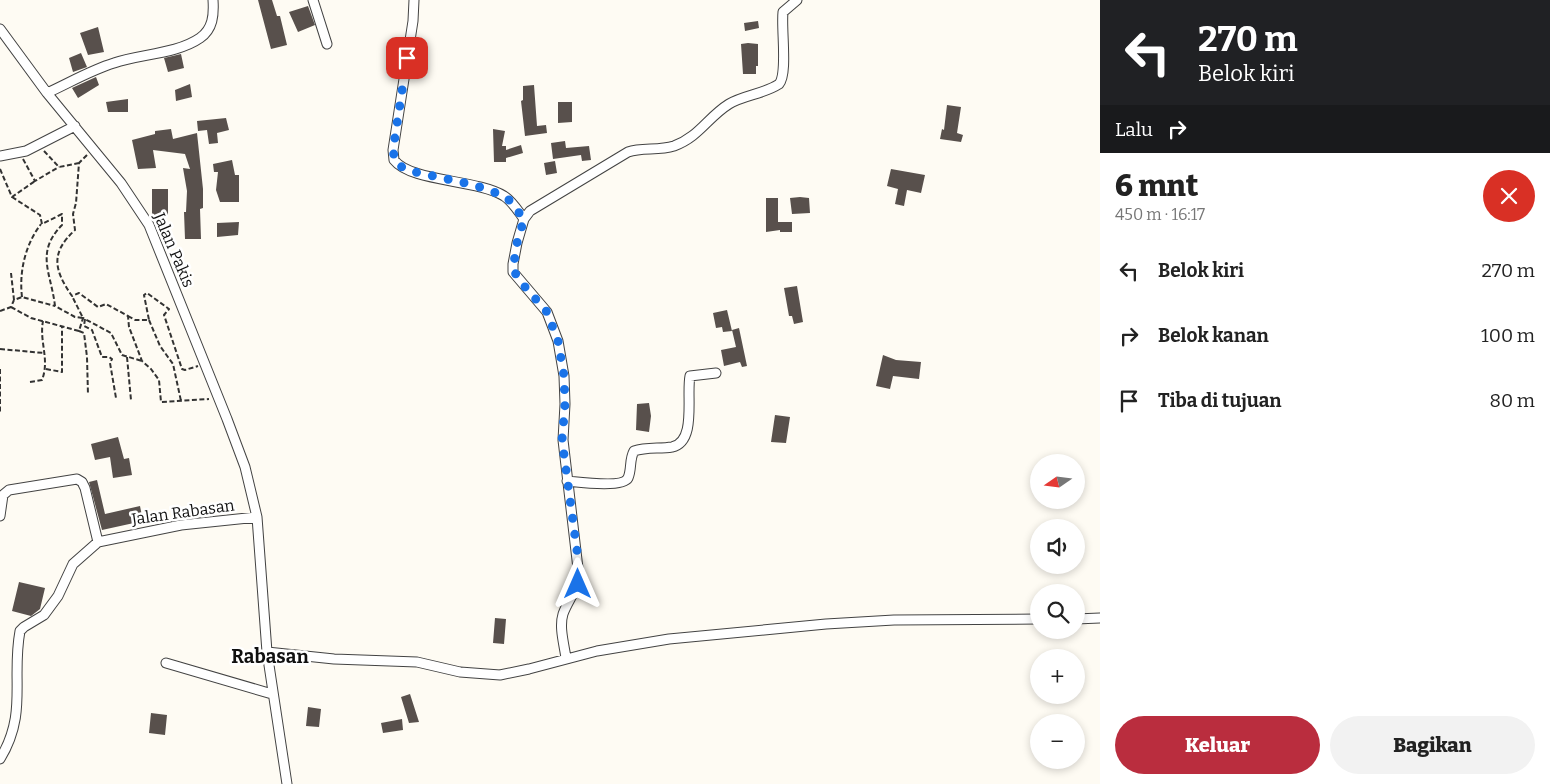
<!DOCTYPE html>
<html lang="id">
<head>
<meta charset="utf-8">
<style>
  body { margin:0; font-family:Bitter,serif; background:#f2f2f2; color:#222; height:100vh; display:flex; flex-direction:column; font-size:19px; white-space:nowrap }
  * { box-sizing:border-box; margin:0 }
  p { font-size:16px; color:#767676 }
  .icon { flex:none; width:28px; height:28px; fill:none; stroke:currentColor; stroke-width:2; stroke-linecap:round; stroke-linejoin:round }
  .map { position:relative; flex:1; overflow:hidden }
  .sheet { display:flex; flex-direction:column; background:#fff; width:450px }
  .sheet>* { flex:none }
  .banner { background:#202124; color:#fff; overflow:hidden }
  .needle { width:32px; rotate:256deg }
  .controls { position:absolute; left:1030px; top:454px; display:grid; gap:10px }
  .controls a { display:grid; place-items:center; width:55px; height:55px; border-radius:50%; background:#fff; box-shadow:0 2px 8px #0003; font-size:25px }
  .pin { position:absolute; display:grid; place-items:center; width:42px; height:42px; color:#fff; margin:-21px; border-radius:10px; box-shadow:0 2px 8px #0006 }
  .me { position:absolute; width:55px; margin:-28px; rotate:0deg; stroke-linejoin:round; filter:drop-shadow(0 0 4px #0008) }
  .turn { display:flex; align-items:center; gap:18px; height:105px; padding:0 15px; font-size:22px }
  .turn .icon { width:65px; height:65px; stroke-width:2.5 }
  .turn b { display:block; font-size:35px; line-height:42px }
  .then { display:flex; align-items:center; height:48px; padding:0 15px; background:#0003; gap:10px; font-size:19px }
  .round { display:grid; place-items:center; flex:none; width:52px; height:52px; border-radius:26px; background:#f2f2f2 }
  .overview { display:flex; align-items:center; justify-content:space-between; height:85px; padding:0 15px }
  h1 { font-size:30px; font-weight:800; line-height:38px }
  .action { display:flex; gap:10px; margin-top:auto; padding:10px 15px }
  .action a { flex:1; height:58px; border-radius:30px; background:#ba2d3e; color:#fff; font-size:20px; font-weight:800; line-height:58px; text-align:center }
  .action a+a { background:#f2f2f2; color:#222 }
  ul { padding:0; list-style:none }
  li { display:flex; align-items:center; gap:15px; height:65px; padding:0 15px }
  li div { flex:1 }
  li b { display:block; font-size:19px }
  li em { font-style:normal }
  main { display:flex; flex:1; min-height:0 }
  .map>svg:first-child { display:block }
  .building { fill:#58504c }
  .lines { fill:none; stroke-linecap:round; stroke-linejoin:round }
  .minor-casing { stroke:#434343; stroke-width:11 }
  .path { stroke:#323232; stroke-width:2; stroke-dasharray:5 2.5; stroke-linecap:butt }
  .minor { stroke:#fff; stroke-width:9 }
  .route { stroke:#1a73e8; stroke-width:9; stroke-dasharray:0 16.2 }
  .labels { text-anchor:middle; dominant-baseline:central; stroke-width:5; stroke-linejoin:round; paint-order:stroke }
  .street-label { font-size:16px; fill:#101010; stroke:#fff }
  .quarter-label { font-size:19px; font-weight:bold; fill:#101010; stroke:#fff }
</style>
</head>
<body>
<main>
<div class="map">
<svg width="1100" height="784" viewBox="0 0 1100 784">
  <rect width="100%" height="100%" fill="#fefbf3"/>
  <path class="building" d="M258,0H272L277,16H280L287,45L271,49Z
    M308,6L315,25L298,32L289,12Z
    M758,21L759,28L745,31L744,23Z
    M98,27L104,52L88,55L80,33Z
    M748,43L758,44V66H756V74H743L741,44Z
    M81,53L87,67L73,72L69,58Z
    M181,54L184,68L168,72L164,58Z
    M96,77L99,85L78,98L72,88Z
    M190,84L192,97L176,101L175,90Z
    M534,85L537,126L546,125L547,133L525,136L521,101L523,100V86Z
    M128,99V112H108L106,102Z
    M558,102H572V122L558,123Z
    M947,105L961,107L957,133L963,135L961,142L940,139L942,129L944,130Z
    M226,118L229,130L217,133L218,143L209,144L207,130L198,131L197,121Z
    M171,129L173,139L197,133L203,189V208L200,209L201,239H185L184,212H186L187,191L183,168L190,169L185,154L153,150L156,168L138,169L132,140L155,134V131Z
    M493,129L505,131L502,146H506V150L521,145L523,153L506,158V162H494Z
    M565,141L566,148L589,146L591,160L582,161L581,155L553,159L551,143Z
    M232,160L235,175H239V202H220L216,190L218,172H214L213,164Z
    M555,161L557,173L546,175L544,163Z
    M891,169L925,175L921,193L907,190L904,206L895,204L898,189L887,186Z
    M152,189H168V216H152Z
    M800,197L809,198L810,213L792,214L790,198Z
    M766,198H778V222H792V232H780V230L766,232Z
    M239,222L238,235L217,237V223Z
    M797,286L803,322L794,324L792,316H789L784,288Z
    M727,310L732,331L723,332L722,327L716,328L713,313Z
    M739,328L747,366L742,367L740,362L724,366L721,350L736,347L732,330Z
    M883,355L896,360L921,362L919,379L893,376L890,389L876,386Z
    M649,403L651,416L649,432L636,430L637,404Z
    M775,415L790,417L786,443L771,442Z
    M118,437L124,459L129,458L132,475L113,478L110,457L95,460L91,444Z
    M97,480L105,514L140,506L143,521L102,530L89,482Z
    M19,582L45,588L40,609L31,616L12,611Z
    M495,618L506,619L504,644L493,643Z
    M410,694L419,722L409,723L401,697Z
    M308,707L321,709L319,727L306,726Z
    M151,713L167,715L165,735L149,733Z
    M402,719L403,730L383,733L381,723Z"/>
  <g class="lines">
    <g class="minor-casing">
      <path id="minor" d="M313,0L327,44
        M414,0L413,21L393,150L394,160C411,182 476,179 504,196C513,202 518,211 524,219
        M0,29L47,93L121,183L149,225L227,419L245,467L257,517L267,652L287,784
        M47,93C69,83 91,70 114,63C140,54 177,54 200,38C213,29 214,15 213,0
        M0,156L26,151L75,126
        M567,481C578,482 623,488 628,478C632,469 629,460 634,451C646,447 660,449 672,447C697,442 686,395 690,376L716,373
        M0,516L3,495L9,490L77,479L82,482L85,488L98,542
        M1076,619L1100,618
        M267,652L334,659L417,662L460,672L500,675L529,669L597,651L669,639L826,624L894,620L1039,619
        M566,658C564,644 559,627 563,614C568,600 577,591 579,577L563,440L565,404L564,376L558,341L547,312L513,272V264L517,243L524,219L530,211L628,152C642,147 658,151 674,146C699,137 708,117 729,104C744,95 764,94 779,84C788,74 781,29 783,12L797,0
        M166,663L272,694
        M0,759C28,713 11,679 20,631L24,627L44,615L58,596L73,564L98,542L181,525L257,517"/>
    </g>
    <path class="path" d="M44,151L59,167L79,163
      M87,155L79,163L76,203L73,214L75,230C50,253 54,270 72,296L79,293L98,307L106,304L128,316L129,327L142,361L151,369L159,380L161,402L209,399
      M23,159L35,181L59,167
      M0,169L12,197L35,181
      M12,197L40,215L42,224L62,214V225C35,253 51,272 55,306L75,317L83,318L72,296
      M11,273L14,300L22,297L55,306
      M22,297C19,272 25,245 41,224
      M11,307L31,318L79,331L83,318L111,333L122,355L142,361
      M0,311L11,307L14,300
      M128,316L135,320H149L144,295L147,293L169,309L164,315L182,369L185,370L198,366
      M85,319L84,326L92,330L102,357H109L112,359L110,363L116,398
      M149,320L160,346L173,364L181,401
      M79,331L84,333L87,357L88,395
      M0,349L44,353
      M127,357L131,400
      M0,369V413
      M46,369L62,372V327
      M30,382L42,380C50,359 39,342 43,321"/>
    <use href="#minor" class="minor"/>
  </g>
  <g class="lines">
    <path class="route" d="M407,58L393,150L395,162L406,170L474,185L502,195L509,200L524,219L517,243L513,269L519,280L547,312L558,341L564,376L565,404L562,440L578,558V584"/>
  </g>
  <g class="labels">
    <g class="street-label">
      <text transform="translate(174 250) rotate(67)">Jalan Pakis</text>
      <text transform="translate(183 512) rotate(-8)">Jalan Rabasan</text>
    </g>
    <g class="quarter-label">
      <text x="270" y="656">Rabasan</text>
    </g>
  </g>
</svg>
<div class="controls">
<a><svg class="needle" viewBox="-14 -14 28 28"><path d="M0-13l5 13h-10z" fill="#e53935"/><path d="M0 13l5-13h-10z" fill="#767676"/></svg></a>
<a><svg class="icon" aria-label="sound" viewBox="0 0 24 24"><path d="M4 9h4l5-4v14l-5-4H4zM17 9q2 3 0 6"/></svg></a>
<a><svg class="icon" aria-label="search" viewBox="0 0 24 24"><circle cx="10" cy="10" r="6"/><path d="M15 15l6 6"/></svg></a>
<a>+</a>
<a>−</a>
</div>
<div class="pin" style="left:407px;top:58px;background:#d93025"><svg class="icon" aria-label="arrive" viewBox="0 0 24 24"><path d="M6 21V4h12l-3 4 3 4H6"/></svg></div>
<svg class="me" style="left:578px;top:584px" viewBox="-20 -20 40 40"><path d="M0-17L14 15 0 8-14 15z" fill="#1a73e8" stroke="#fff" stroke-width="4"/></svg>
</div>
<section class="sheet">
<div class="banner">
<div class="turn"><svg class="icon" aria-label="left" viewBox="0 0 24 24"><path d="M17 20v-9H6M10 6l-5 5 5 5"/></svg><div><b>270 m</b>Belok kiri</div></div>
<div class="then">Lalu<svg class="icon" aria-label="right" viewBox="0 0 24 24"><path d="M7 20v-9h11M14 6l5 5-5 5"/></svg></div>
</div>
<div class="overview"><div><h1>6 mnt</h1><p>450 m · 16:17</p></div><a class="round" style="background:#d93025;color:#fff"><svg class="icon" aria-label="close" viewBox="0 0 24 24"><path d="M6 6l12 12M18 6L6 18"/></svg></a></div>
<ul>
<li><svg class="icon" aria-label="left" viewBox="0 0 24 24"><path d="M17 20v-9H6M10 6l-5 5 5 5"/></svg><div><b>Belok kiri</b></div><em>270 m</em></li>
<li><svg class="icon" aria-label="right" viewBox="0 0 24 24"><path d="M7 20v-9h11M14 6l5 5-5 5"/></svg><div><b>Belok kanan</b></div><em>100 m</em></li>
<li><svg class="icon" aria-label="arrive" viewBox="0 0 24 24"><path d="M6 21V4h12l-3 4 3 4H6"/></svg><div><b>Tiba di tujuan</b></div><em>80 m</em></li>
</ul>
<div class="action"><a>Keluar</a><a>Bagikan</a></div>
</section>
</main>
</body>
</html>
